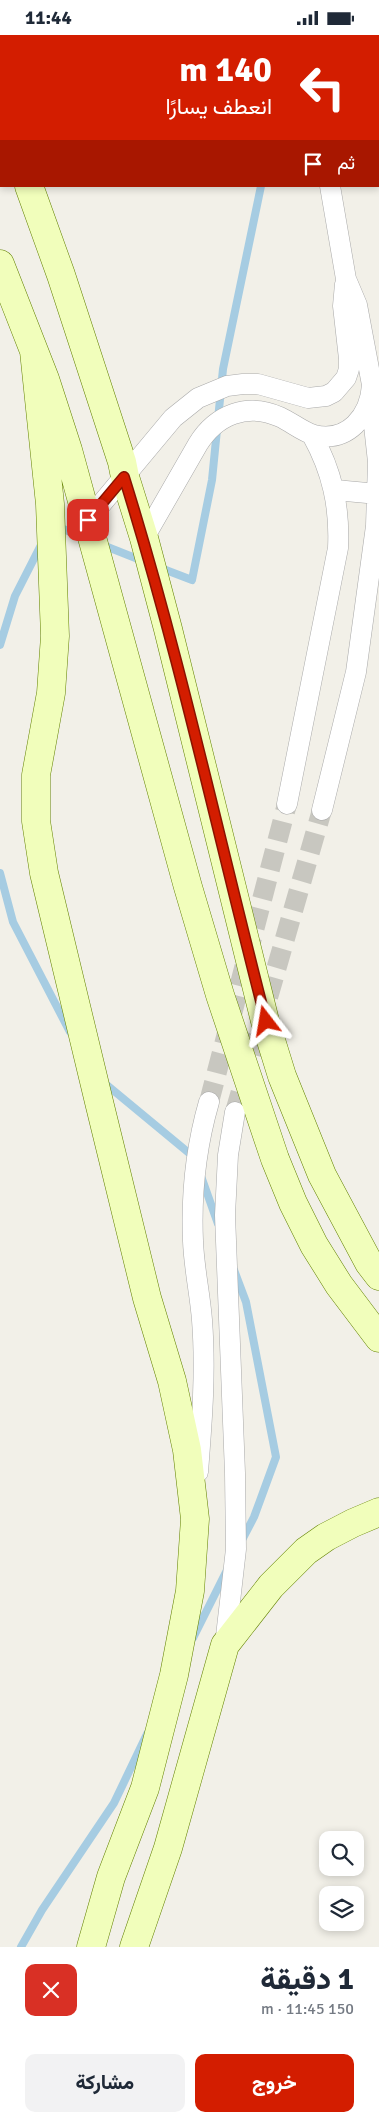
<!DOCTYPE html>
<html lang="ar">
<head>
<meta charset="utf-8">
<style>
  body { margin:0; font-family:Signika,Vazirmatn,sans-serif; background:#f2f2f3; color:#1f2937; direction:rtl; height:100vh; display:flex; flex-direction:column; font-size:19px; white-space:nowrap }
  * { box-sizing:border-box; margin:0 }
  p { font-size:16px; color:#747a83 }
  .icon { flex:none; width:28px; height:28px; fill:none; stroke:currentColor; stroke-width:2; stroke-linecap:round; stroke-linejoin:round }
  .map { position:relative; height:1912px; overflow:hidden; direction:ltr }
  .panel { display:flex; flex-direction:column; background:#fff; flex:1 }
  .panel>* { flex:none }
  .top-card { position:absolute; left:0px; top:0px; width:380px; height:152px; box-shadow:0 2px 8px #0003; direction:rtl; background:#d31d00; color:#fff; overflow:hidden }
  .fabs { position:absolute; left:319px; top:1796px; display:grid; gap:10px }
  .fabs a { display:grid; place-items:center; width:45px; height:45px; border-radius:10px; background:#fff; box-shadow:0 2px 8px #0003; font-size:25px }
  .pin { position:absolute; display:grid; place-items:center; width:42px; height:42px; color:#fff; margin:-21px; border-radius:10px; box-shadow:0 2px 8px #0006 }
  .me { position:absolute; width:55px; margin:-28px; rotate:346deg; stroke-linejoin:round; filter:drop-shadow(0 0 4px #0008) }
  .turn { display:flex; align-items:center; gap:18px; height:105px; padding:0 25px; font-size:22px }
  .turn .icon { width:65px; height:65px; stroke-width:2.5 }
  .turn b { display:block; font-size:35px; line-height:42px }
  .then { display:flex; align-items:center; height:48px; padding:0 25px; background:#0003; gap:10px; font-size:19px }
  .round { display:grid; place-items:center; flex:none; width:52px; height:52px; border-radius:10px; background:#f2f2f3 }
  .summary { display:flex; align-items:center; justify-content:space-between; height:85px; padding:0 25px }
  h1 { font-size:30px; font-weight:800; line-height:38px }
  .cta { display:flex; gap:10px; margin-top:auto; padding:10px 25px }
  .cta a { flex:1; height:58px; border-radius:10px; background:#d31d00; color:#fff; font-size:20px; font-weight:800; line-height:58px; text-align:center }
  .cta a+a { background:#f2f2f3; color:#1f2937 }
  .status { display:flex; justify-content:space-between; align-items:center; height:35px; padding:0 25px; background:#fff; direction:ltr }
  .status svg { height:14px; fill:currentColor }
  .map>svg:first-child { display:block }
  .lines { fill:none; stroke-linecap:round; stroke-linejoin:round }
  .stream { stroke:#a6cce2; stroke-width:8 }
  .street-tunnel { stroke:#c8c7c0; stroke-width:20; stroke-dasharray:20 10; stroke-linecap:butt }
  .street-casing { stroke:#a9a9a9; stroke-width:21 }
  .secondary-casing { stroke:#628100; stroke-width:29 }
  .street { stroke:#fff; stroke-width:20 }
  .secondary { stroke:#f1febb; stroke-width:28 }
  .route-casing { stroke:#891300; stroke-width:12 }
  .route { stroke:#d31d00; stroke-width:9 }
</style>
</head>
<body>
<div class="status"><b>11:44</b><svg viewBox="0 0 49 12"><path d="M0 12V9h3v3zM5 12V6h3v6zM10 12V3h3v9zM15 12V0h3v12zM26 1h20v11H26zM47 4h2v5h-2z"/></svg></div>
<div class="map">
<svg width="379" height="1912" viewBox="0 0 379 1912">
  <rect width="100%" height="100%" fill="#f2f0e8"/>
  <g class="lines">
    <path class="stream" d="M56,491L85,503
      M100,509L143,526
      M158,532L192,545L212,445L223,334L261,151
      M0,610L15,561L43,506
      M0,838L13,887L70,997
      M102,1046L195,1123
      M201,1141L218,1189
      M234,1235L246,1267L276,1422L254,1482L241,1507
      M193,1603L227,1535
      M21,1912L42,1875L114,1768L147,1699"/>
    <path class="street-tunnel" d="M209,1067L287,769
      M235,1077L322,775"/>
    <g class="street-casing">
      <path id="street" d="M306,0V1
        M209,1V0
        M335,455L378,459
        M88,485L173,383L198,363L227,351L243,349H258L308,363L326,361L334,357L346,343L349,334V324L343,271L345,249
        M144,503L198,409C216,380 247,367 280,382C291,387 303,397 314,400C348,408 370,381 372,350L357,270L346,244L330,151
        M287,769L338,513C340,471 332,436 312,400
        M322,775L356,637L376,491L378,427L371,363
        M198,1437C202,1386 206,1336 202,1285C200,1259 194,1233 193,1206C191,1159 196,1112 209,1067
        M225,1610L236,1514L235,1438L225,1180L228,1120L235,1077"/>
    </g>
    <g class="secondary-casing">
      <path id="secondary" d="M0,69L1,73
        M29,151L61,240L122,427L125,442L144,503L168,594L265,986L282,1041L322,1140L369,1228L379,1241
        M0,229L45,344L68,415L188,852L220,960L275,1124L293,1168L314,1210L339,1250L379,1303
        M34,316L50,469L55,601L51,658L36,740V786L44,838L100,1071L147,1263L172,1346L187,1415L195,1484L190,1556L174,1640L145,1753L111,1842L91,1912
        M134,1912L168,1813L225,1610L271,1551L306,1516L326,1502L353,1488L379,1477"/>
    </g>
    <use href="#street" class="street"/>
    <use href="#secondary" class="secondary"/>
  </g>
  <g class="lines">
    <g class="route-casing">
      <path id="route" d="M88,485L124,442C180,621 219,805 266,986"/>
    </g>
    <use href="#route" class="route"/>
  </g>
</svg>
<div class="fabs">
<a><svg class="icon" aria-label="search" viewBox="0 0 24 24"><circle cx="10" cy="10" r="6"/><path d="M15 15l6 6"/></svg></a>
<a><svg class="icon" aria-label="layers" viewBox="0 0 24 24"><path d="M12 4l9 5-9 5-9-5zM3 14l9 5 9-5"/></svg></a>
</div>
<div class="pin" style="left:88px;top:485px;background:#d93025"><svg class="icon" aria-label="arrive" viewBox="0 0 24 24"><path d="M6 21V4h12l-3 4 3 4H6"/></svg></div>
<svg class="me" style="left:266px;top:986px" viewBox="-20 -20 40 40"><path d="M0-17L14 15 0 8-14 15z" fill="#d31d00" stroke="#fff" stroke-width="4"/></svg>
<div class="top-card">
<div class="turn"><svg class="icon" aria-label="left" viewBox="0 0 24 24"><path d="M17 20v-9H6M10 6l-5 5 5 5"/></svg><div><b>140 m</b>انعطف يسارًا</div></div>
<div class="then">ثم<svg class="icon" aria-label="arrive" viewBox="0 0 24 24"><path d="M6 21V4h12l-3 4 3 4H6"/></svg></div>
</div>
</div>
<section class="panel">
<div class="summary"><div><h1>1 دقيقة</h1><p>150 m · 11:45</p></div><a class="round" style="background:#d93025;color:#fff"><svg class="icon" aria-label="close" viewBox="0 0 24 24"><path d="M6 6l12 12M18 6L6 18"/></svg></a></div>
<div class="cta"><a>خروج</a><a>مشاركة</a></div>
</section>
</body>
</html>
